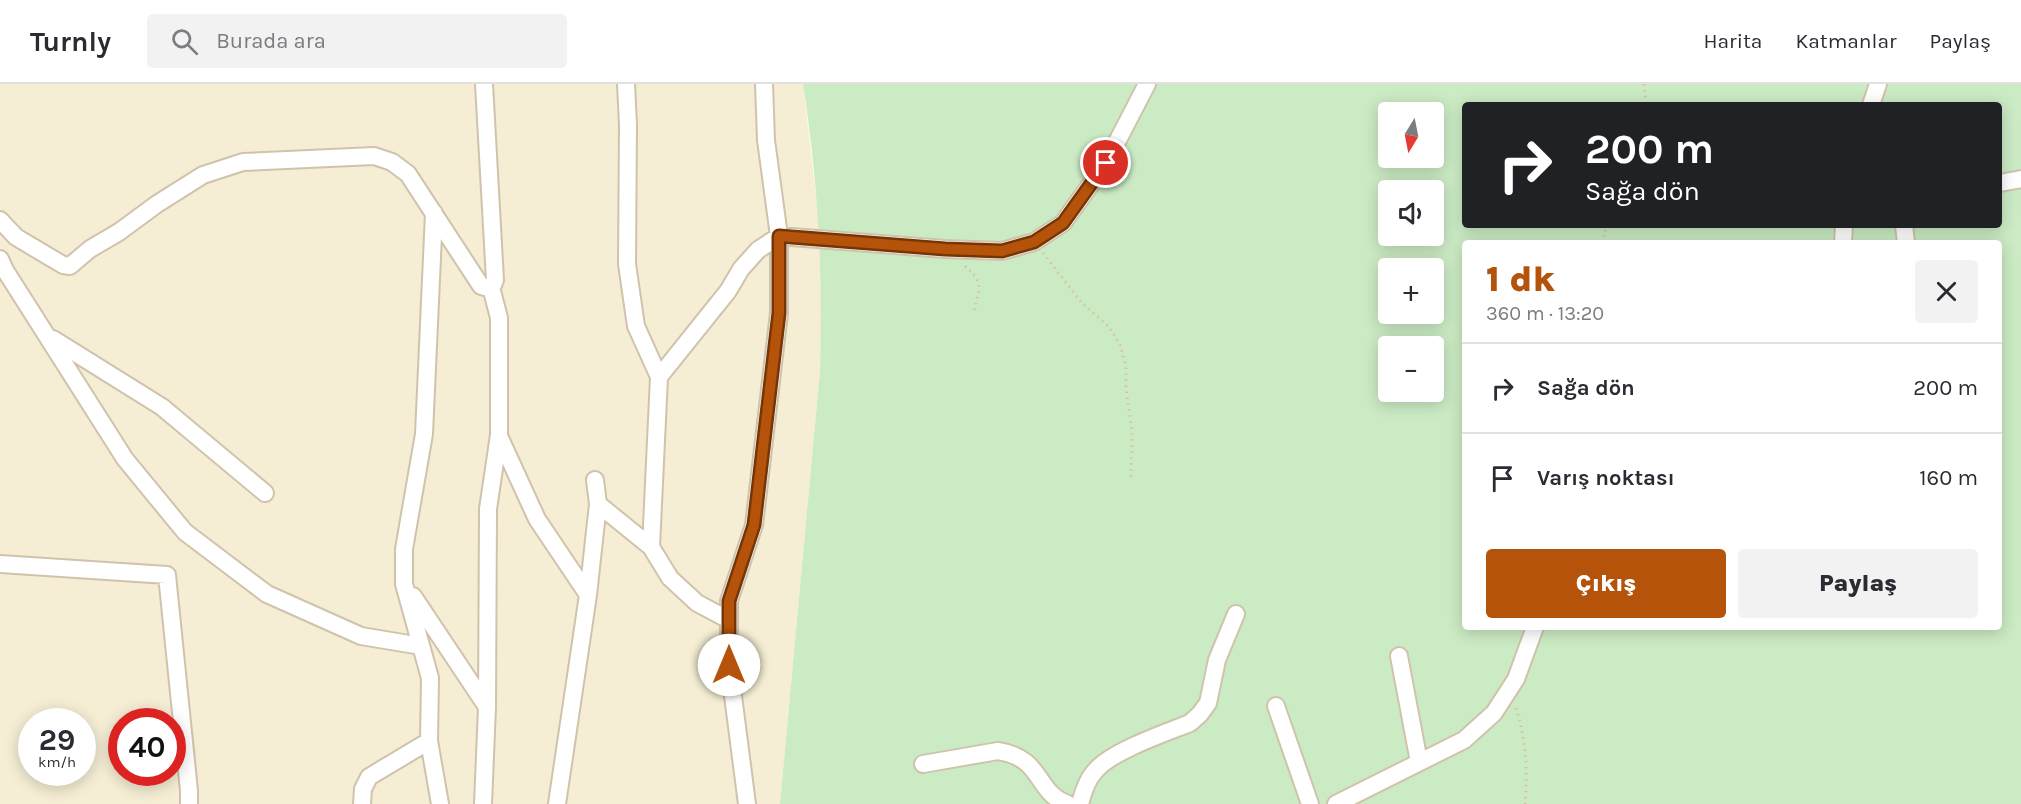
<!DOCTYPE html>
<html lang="tr">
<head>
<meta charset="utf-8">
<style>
  body { margin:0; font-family:Karla,sans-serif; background:#f2f2f3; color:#2b2b33; height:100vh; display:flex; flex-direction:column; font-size:22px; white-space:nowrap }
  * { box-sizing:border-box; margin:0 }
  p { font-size:20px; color:#7c7c81 }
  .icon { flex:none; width:33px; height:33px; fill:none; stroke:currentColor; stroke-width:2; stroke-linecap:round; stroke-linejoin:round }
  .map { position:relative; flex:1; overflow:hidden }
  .sheet { position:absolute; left:1462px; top:156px; width:540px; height:390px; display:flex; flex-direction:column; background:#fff; border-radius:6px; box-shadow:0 3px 15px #0003 }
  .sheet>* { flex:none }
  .guide { position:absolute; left:1462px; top:18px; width:540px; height:126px; border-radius:6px; box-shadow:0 3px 15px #0003; background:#202124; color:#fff; overflow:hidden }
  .needle { width:39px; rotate:190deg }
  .buttons { position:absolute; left:1378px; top:18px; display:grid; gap:12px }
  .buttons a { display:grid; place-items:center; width:66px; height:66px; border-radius:6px; background:#fff; box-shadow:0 3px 15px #0003; font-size:30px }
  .speed { position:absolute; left:18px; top:624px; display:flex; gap:12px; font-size:30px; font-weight:700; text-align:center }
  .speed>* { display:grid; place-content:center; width:78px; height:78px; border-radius:50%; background:#fff; box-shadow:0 3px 15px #0003; line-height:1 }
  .speed small { font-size:15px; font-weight:400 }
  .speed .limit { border:9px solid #d22; background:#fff; color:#111 }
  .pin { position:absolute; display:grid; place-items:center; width:51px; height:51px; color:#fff; margin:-26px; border:3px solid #fff; border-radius:50%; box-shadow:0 2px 6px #0007 }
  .me { position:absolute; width:66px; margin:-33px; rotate:0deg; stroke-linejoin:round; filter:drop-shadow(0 0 4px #0008) }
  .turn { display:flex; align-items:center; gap:21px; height:126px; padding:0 24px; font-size:27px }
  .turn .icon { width:78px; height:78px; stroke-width:2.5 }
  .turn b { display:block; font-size:42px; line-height:51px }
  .round { display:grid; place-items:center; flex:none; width:63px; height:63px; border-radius:6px; background:#f2f2f3 }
  .summary { display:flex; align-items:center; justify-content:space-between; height:102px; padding:0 24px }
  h1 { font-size:36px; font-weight:800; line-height:45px; color:#b45309 }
  .button { display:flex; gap:12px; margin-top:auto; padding:12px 24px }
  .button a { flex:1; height:69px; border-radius:6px; background:#b45309; color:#fff; font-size:24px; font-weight:800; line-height:69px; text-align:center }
  .button a+a { background:#f2f2f3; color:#2b2b33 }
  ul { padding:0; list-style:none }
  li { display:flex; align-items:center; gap:18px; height:90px; padding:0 24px; border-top:2px solid #e1e1e2 }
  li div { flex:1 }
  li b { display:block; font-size:22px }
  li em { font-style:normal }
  header { display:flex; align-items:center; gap:36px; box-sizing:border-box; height:84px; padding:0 30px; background:#fff; border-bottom:2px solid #e1e1e2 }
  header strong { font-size:28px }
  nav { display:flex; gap:33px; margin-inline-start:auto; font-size:21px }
  .search { width:420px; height:54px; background:#f2f2f3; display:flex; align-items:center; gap:15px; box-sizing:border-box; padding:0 21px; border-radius:6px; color:#7c7c81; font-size:22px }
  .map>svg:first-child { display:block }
  .residential { fill:#f5edd4; fill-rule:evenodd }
  .green { fill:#cbebc4; fill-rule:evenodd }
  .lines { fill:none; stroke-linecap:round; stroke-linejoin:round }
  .minor-casing { stroke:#cfc3ac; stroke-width:20 }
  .path { stroke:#d9c39f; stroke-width:3; stroke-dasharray:1.5 4.5; stroke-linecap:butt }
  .minor { stroke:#fff; stroke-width:16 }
  .route-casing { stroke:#753606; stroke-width:15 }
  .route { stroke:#b45309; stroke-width:10 }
</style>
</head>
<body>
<header>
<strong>Turnly</strong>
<div class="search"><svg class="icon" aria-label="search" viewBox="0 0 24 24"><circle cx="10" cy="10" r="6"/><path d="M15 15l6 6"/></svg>Burada ara</div>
<nav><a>Harita</a><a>Katmanlar</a><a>Paylaş</a></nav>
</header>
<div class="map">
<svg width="2021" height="720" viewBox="0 0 2021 720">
  <rect width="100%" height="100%" fill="#fdf9e6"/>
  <path class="residential" d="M0,0H803L818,132L822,235L820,287L780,720H0ZM32,638H82V688H32ZM122,638H172V688H122Z"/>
  <path class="green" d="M803,0H2021V720H780L820,287C823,191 818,95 803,0ZM1466,21H2000V141H1466ZM1389,28H1434V74H1389ZM1389,106H1434V152H1389ZM1466,159H2000V543H1466ZM1389,184H1434V230H1389ZM1389,262H1434V308H1389Z"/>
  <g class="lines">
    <g class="minor-casing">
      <path id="minor" d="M626,0L628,41L627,180L636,242L659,293L651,463L670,494L697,519L729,536
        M1871,21L1878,0
        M2000,99L2021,95
        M434,129L424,350L404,465V500L430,594L429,657L440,720
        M0,136L16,153L63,181L70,182L90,165L119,148L157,120L203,91L243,78L374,72L392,78L408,90L481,202L489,204L493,201L495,196L484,0
        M1904,141L1906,159
        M1843,159L1844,141
        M0,175L5,186L125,375L185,448L267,510L361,552L421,562
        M53,255L162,323L265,409
        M659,293L728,207L741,185L758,166L779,152L945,165L1002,167L1034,158L1063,139L1106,79L1147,0
        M499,352L537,435L588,511
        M598,420L651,463
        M0,480L167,491L189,707V720
        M413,512L487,623
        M1399,572L1419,678
        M1276,622L1310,720
        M923,680L998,667C1044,674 1035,709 1068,720
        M362,720L363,705L369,693L429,657
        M483,720L487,623L488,425L499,351V234L491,203
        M557,720L588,511L598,420L595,396
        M747,720L729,581V517L754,441L779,229V152L766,56L764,0
        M1080,720C1083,708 1087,695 1096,686C1112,667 1165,649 1190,639L1200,630L1208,619L1217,576L1236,530
        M1336,720L1464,656L1494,629L1516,595L1535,543"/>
    </g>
    <path class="path" d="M1644,0L1646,21
      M1602,159L1607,141
      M1043,169L1082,219L1109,243L1120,261L1126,282V304L1132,347L1131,395
      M965,182C985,200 979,203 974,227
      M1516,624C1526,657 1528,686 1525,720"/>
    <use href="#minor" class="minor"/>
  </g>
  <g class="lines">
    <g class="route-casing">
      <path id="route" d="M729,581V517L754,441L774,271L779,229V152L945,165L1002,167L1034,158L1063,139L1106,79"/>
    </g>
    <use href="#route" class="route"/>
  </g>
</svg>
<div class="buttons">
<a><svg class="needle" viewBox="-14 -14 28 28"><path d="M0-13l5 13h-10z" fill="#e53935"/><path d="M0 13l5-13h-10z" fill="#7c7c81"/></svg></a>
<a><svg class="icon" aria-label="sound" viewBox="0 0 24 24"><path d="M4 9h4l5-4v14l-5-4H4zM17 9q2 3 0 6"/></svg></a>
<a>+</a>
<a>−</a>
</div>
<div class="speed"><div>29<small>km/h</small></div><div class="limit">40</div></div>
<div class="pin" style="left:1106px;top:79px;background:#d93025"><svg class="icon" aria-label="arrive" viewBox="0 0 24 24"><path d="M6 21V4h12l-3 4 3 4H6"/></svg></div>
<svg class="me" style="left:729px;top:581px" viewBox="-20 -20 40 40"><circle r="19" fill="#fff"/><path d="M0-13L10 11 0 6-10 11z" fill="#b45309"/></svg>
<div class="guide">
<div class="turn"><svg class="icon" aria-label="right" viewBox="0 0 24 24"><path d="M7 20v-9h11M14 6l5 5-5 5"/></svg><div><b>200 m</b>Sağa dön</div></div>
</div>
<section class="sheet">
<div class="summary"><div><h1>1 dk</h1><p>360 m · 13:20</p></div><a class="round"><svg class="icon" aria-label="close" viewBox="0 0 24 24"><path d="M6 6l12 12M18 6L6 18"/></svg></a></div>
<ul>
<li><svg class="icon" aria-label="right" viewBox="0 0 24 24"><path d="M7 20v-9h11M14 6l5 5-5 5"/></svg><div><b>Sağa dön</b></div><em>200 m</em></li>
<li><svg class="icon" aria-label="arrive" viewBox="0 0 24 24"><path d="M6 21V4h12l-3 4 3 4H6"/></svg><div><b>Varış noktası</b></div><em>160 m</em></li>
</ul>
<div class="button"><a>Çıkış</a><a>Paylaş</a></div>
</section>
</div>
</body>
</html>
